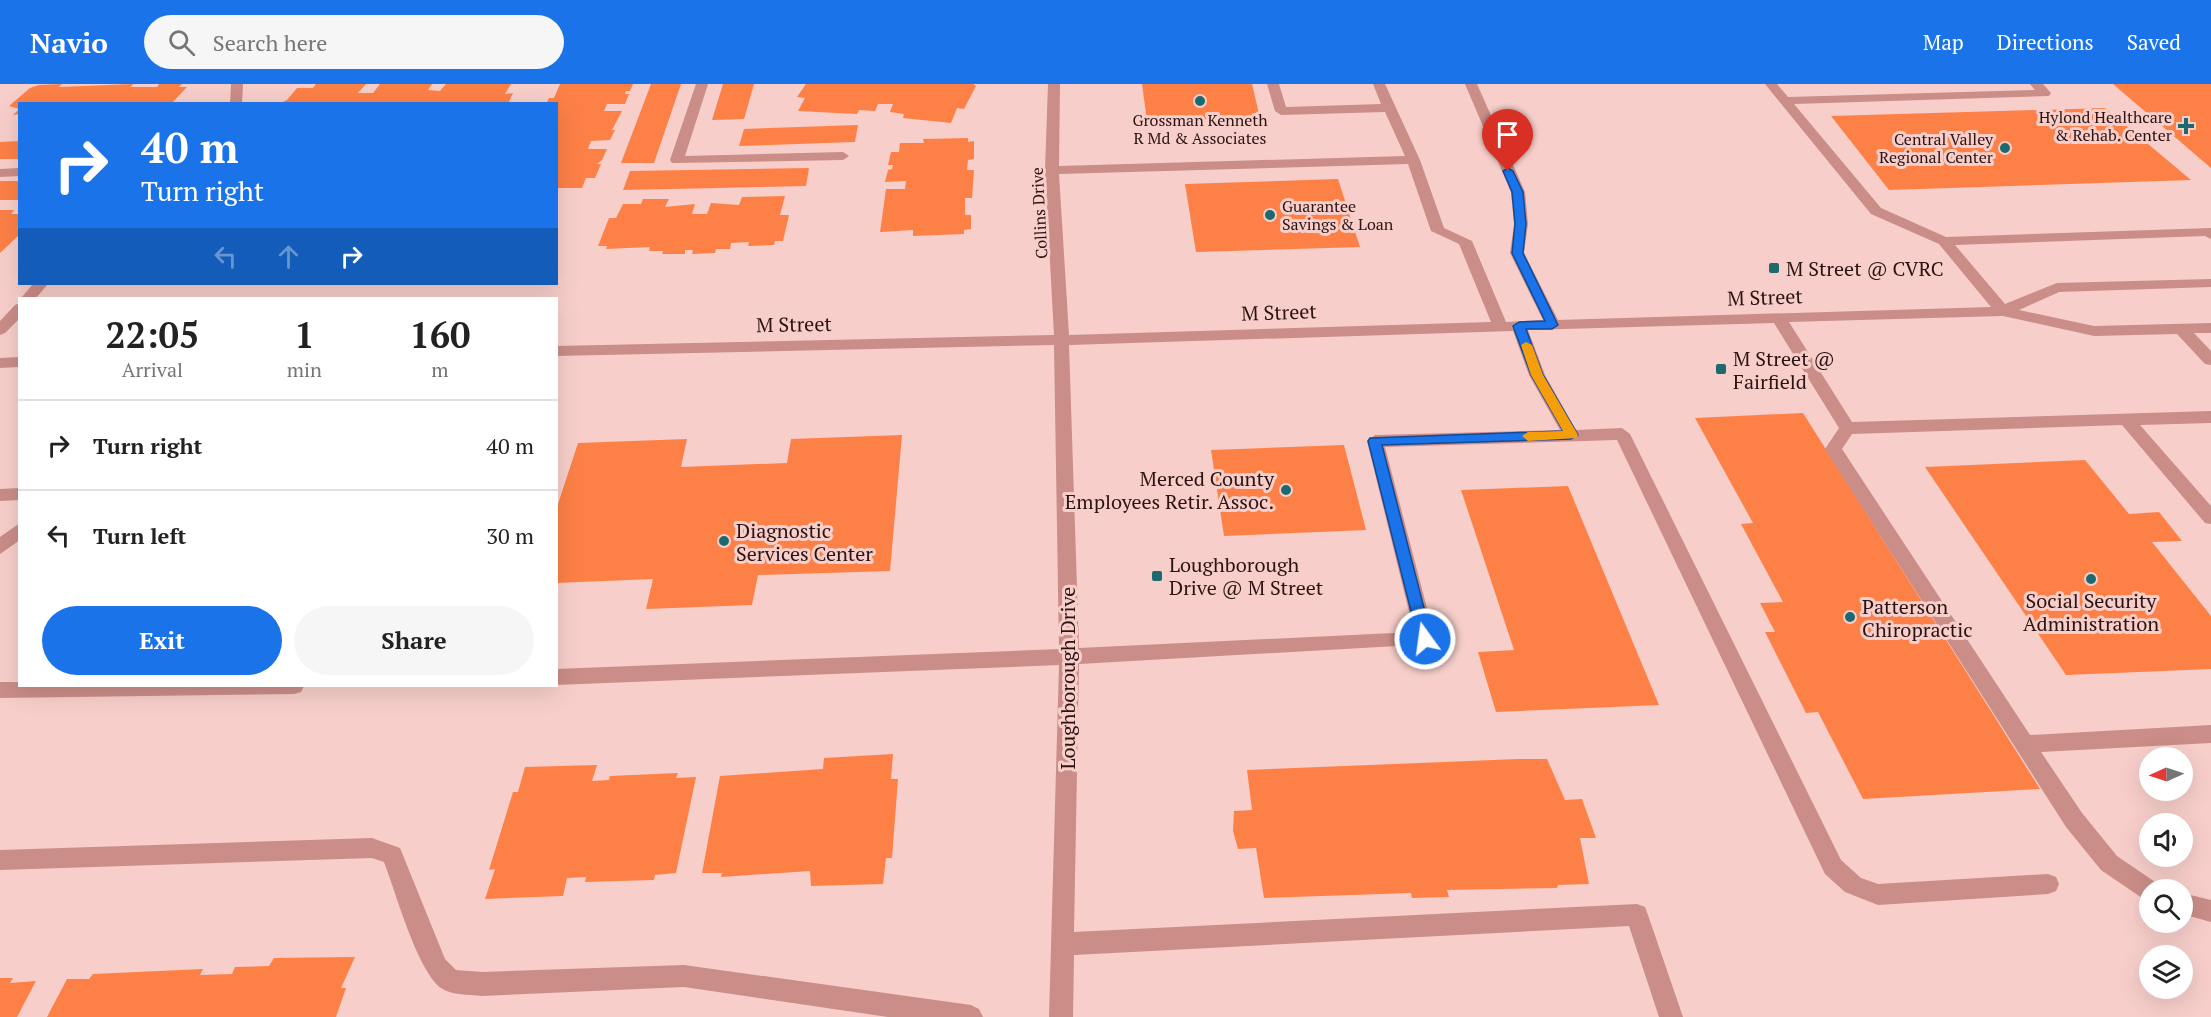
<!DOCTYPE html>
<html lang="en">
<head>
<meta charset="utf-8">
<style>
  body { margin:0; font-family:"PT Serif",serif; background:#f6f6f6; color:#222; height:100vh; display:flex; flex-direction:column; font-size:22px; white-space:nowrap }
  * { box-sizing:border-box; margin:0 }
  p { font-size:20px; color:#767676 }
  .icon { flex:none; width:33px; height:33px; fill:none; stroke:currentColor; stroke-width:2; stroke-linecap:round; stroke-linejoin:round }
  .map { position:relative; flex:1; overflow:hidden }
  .side { position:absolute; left:18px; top:213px; width:540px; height:390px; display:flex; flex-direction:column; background:#fff; border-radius:0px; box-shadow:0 6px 24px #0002 }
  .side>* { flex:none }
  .guide { position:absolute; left:18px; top:18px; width:540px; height:183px; border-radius:0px; box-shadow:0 6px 24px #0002; background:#1a73e8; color:#fff; overflow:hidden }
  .needle { width:39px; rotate:267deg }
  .tools { position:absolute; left:2139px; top:663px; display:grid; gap:12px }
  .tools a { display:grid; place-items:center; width:54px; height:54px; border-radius:50%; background:#fff; box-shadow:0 6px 24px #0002; font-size:30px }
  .pin { position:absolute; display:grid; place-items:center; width:51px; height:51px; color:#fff; margin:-62px -26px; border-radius:50% 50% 50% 0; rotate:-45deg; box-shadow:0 0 6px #0007 }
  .pin .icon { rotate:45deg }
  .me { position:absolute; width:66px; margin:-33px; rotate:346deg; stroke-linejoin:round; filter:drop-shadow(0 0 4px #0008) }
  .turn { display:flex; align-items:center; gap:21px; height:126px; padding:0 24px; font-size:27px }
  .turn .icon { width:78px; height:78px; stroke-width:2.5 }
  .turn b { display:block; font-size:42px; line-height:51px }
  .lanes { display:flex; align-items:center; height:57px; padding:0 24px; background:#0003; justify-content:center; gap:30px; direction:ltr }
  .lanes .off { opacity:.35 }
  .eta { display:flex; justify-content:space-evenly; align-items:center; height:102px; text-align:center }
  .eta b { font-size:36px; font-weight:600; line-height:42px }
  .primary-button { display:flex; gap:12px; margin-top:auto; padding:12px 24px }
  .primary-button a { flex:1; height:69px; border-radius:36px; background:#1a73e8; color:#fff; font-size:24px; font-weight:600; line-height:69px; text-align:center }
  .primary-button a+a { background:#f6f6f6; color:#222 }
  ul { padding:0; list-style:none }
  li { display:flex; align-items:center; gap:18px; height:90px; padding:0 24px; border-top:2px solid #e0e0e0 }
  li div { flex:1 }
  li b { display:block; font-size:22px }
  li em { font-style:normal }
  header { display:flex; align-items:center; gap:36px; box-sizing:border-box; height:84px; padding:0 30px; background:#1a73e8; color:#fff }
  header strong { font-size:28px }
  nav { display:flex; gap:33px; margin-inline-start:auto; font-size:21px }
  .search { width:420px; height:54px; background:#f6f6f6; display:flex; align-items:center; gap:15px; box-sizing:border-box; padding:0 21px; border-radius:33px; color:#767676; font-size:22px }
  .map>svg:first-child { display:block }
  .building { fill:#fd8147 }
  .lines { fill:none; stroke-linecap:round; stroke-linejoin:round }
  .minor { fill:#ca8d88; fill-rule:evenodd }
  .route { fill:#1a73e8; stroke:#114b97; stroke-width:1.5 }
  .slow { fill:#f59e0b }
  .poi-dot { fill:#1d6970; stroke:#f7ceca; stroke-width:2 }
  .labels { text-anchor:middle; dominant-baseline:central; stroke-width:6; stroke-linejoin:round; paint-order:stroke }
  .far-poi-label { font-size:16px; fill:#2b1312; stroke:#f7ceca; text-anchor:end }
  .far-street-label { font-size:16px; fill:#2b1312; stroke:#f7ceca }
  .poi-label { font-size:20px; fill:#2b1312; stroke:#f7ceca; text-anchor:start }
  .street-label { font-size:20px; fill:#2b1312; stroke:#f7ceca }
</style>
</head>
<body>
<header>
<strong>Navio</strong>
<div class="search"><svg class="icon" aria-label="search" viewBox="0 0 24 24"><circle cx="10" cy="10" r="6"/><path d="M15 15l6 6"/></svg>Search here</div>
<nav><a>Map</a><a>Directions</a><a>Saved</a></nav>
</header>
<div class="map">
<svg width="2211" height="933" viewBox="0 0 2211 933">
  <rect width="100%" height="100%" fill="#f7ceca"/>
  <path class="building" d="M62,0L59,3L133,0L131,3H157L159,0H182L179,3H187L171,20H20V30L13,31L19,25L9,22L30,4L39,1Z
    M316,0H366L358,9H373L380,0H432L428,6L440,7L446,0H511L505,10L513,9L508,20H278L287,16L297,4H313Z
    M560,0H633L630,7H626L625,10H629L625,20H607L604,27H622L612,46H615L610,56L591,57L588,65H607L602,76L597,80H601L595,94H586L582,104H556V20H546L549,14H554Z
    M651,0H681L654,79H621Z
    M723,0H754L744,35L712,36Z
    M806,0H973L976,2L964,25L957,24L951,39L903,34L904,30L890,28L893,20H878L875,27L859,26L857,30L798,27L805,14L797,13Z
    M1142,0H1252L1260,34L1147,37Z
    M2113,0H2211V84Z
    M2105,24L2191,96L1889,106L1831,32Z
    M858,41L855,58L739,62L744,45Z
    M968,54V58L974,57V75L968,76L967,86H974L972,114H965V131H971V145L964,146V150L913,152V146L880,148L886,105H905L906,97L885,98L888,86L892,85L893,81H888L891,68H899L900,59H924L923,55Z
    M20,57V75H0V58Z
    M809,84L806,102L623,106L630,87Z
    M1338,95L1360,163L1196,168L1185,100Z
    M0,97H20V116H0Z
    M785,112L780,131H789L783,157H775L774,161L748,162L749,158L731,159L730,165H716L715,169L692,170L693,166H685V170H662L663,167H649L650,163L606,165L607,162H598L609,134H616L623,120H641L643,115H669L665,123L695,120L692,130H707L711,119L739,121L742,113Z
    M0,126H14L11,130H20V142L17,145H20V150L0,169Z
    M1803,329L2040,705L1863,715L1818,628L1806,629L1765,548H1775L1760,519L1783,518L1741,440L1753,439L1695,334Z
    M902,351L890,487L758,491L752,521L646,525L653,495L556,499V426L578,359L687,355L681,383L787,379L791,355Z
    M1344,361L1366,446L1224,452L1211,366Z
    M2085,376L2129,430L2159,428L2182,457L2152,458L2211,532V585L2066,591L1925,383Z
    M1568,402L1634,561L1659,621L1496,628L1478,568L1514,566L1461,406Z
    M893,670L891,695H898L892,774H886L883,800L811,802L810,787L721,793L722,789H702L720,692L823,685L824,674Z
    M1518,675H1547L1565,716L1582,715L1596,754H1580L1589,800L1558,801L1557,804L1447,806L1449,813L1412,814L1411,809L1264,814L1256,764L1238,765L1233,747L1234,727L1252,726L1247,686Z
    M597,681L592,697L609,696L610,692L678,689L676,694L696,693L676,789L655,791L654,796L585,798L586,793L567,794L563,812L485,815L495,785L489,786L513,708H518L525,683Z
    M355,873L341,904H346L336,933H47L67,895H89L93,890L203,885L200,891L232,890L235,883L269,882L274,874Z
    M0,894H13L10,899L36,897L17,933H0Z"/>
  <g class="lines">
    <path class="minor" d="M231,0H243L242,20H230Z
      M696,0H708L685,72L843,68L849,72L843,76L672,79L670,76Z
      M1048,0H1060L1059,82L1405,72L1385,28L1281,31L1275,27L1267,0H1279L1286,23L1381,20L1373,0H1385L1420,76L1444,144L1472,157L1506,238L1543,236L1510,169L1514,140L1511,108L1465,0H1477L1525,108L1528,140L1524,169L1558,236L1991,223L1939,160L1871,130L1765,0H1777L1788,13L2035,6L2030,0H2043L2051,9L2049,12L1794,20L1881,124L1946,153L2211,144V155L2205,152L1955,161L2005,220L2057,199L2211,195V203L2059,208L2019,226L2094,242L2211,239V249H2194L2211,267V281L2205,280L2177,250L2094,252L2003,232L1789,238L1852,338L2211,327V339L2140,341L2211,422V440L2205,439L2122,341L1852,350L1842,365L2030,651L2211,641V659L2041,668L2082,729L2117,772L2158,800L2161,806H2150V817L2142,814L2101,786L2066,743L1825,365L1839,344L1774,239L1528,246L1545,291L1576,346L1622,344L1630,350L1841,776L1861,794L1878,800L2048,790L2056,793L2059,800L2056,807L2048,810L1878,821L1845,808L1825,790L1617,356L1385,363L1435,555L1432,560L1079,580L1074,848L1637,820L1645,823L1648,831L1683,933H1659L1629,842L1074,871L1073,933H1049L1059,581L556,601V585L1059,565L1054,261L556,272V262L1054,251L1045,86ZM1408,80L1431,147L1459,160L1491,238L1069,251L1059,90ZM1513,247L1529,291L1560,346L1375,351L1367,357L1414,548L1079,564L1069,261Z
      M20,84V92L0,93V85Z
      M33,200H48L36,214H21Z
      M20,219V234L5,249L0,251V237L15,221Z
      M20,273V283L0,284V274Z
      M20,404V416L0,417V405Z
      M20,439V456L0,470V453Z
      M0,598H20V602H304L301,608L294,610L0,614Z
      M372,754L400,764L445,875L456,886L482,888L684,881L971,921L979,925L983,933H888L684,903L482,912C469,910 452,912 441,904C417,886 396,809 384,778L372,774L0,786V766Z
      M2182,809L2211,816V838L2182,830Z"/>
  </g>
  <path class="route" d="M1508,84L1513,87L1523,108L1526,140L1523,169L1558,241L1552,245H1526L1543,291L1578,351L1571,355L1382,361L1432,555L1425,561L1418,555L1368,357L1370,354L1563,347L1531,291L1513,242L1519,238L1545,237L1512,169L1515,140L1512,108L1503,87Z"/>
  <path class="slow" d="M1526,258L1532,261L1543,291L1578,351L1576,354L1528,357L1522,352L1528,348L1563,347L1531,291L1521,261Z"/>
  <g class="poi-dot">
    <circle cx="1200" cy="17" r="6"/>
    <path d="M2183 33h6v6h6v6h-6v6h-6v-6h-6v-6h6z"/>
    <circle cx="2005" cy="64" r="6"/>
    <circle cx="1270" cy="131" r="6"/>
    <rect x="1768" y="178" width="12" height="12" rx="3"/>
    <rect x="1715" y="279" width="12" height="12" rx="3"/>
    <circle cx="1286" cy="406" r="6"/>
    <circle cx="724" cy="457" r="6"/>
    <rect x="1151" y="486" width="12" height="12" rx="3"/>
    <circle cx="2091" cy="495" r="6"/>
    <circle cx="1850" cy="533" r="6"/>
  </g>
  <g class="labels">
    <g class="far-poi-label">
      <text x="2172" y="33">Hylond Healthcare<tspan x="2172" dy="18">&amp; Rehab. Center</tspan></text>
      <text x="1200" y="36" text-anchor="middle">Grossman Kenneth<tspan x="1200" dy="18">R Md &amp; Associates</tspan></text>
      <text x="1993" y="55">Central Valley<tspan x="1993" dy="18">Regional Center</tspan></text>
      <text x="1282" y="122" text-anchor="start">Guarantee<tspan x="1282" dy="18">Savings &amp; Loan</tspan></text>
    </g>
    <g class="far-street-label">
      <text transform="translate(1039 129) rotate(-93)">Collins Drive</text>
    </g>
    <g class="poi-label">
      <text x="1786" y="184">M Street @ CVRC</text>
      <text x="1733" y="274">M Street @<tspan x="1733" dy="23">Fairfield</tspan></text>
      <text x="1274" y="394" text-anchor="end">Merced County<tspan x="1274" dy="23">Employees Retir. Assoc.</tspan></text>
      <text x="736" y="446">Diagnostic<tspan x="736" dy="23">Services Center</tspan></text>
      <text x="1169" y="480">Loughborough<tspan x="1169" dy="23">Drive @ M Street</tspan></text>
      <text x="2091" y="516" text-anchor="middle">Social Security<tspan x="2091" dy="23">Administration</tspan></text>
      <text x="1862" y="522">Patterson<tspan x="1862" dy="23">Chiropractic</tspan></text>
    </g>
    <g class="street-label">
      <text transform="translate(1765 213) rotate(-2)">M Street</text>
      <text transform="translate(1279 228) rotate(-2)">M Street</text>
      <text transform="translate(794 240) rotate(-1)">M Street</text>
      <text transform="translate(1067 594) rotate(-90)">Loughborough Drive</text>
    </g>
  </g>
</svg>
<div class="tools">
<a><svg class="needle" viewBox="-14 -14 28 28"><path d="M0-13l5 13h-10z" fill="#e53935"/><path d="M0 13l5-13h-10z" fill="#767676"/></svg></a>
<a><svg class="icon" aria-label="sound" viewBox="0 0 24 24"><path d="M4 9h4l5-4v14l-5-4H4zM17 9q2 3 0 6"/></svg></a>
<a><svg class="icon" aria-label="search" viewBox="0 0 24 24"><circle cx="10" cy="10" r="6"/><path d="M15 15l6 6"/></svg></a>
<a><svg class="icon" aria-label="layers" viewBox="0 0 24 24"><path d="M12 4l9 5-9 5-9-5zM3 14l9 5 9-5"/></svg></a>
</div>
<div class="pin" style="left:1508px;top:87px;background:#d93025"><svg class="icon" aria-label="arrive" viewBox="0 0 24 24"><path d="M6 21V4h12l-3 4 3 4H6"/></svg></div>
<svg class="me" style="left:1425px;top:555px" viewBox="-20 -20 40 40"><circle r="17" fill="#1a73e8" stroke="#fff" stroke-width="3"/><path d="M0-11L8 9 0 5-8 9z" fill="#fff"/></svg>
<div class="guide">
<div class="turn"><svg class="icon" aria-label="right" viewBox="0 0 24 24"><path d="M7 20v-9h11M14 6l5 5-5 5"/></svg><div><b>40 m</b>Turn right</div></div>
<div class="lanes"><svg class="icon off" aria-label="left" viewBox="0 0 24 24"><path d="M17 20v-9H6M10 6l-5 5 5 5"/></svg><svg class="icon off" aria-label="ahead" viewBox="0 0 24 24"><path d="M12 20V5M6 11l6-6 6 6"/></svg><svg class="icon" aria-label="right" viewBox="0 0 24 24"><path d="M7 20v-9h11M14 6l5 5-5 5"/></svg></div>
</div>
<section class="side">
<div class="eta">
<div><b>22:05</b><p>Arrival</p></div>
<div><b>1</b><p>min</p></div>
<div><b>160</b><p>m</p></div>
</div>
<ul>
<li><svg class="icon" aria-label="right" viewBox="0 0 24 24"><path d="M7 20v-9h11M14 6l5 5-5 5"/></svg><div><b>Turn right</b></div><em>40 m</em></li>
<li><svg class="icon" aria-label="left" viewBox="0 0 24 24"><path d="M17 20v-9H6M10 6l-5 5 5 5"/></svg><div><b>Turn left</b></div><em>30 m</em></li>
</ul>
<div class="primary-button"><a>Exit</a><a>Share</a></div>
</section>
</div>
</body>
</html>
